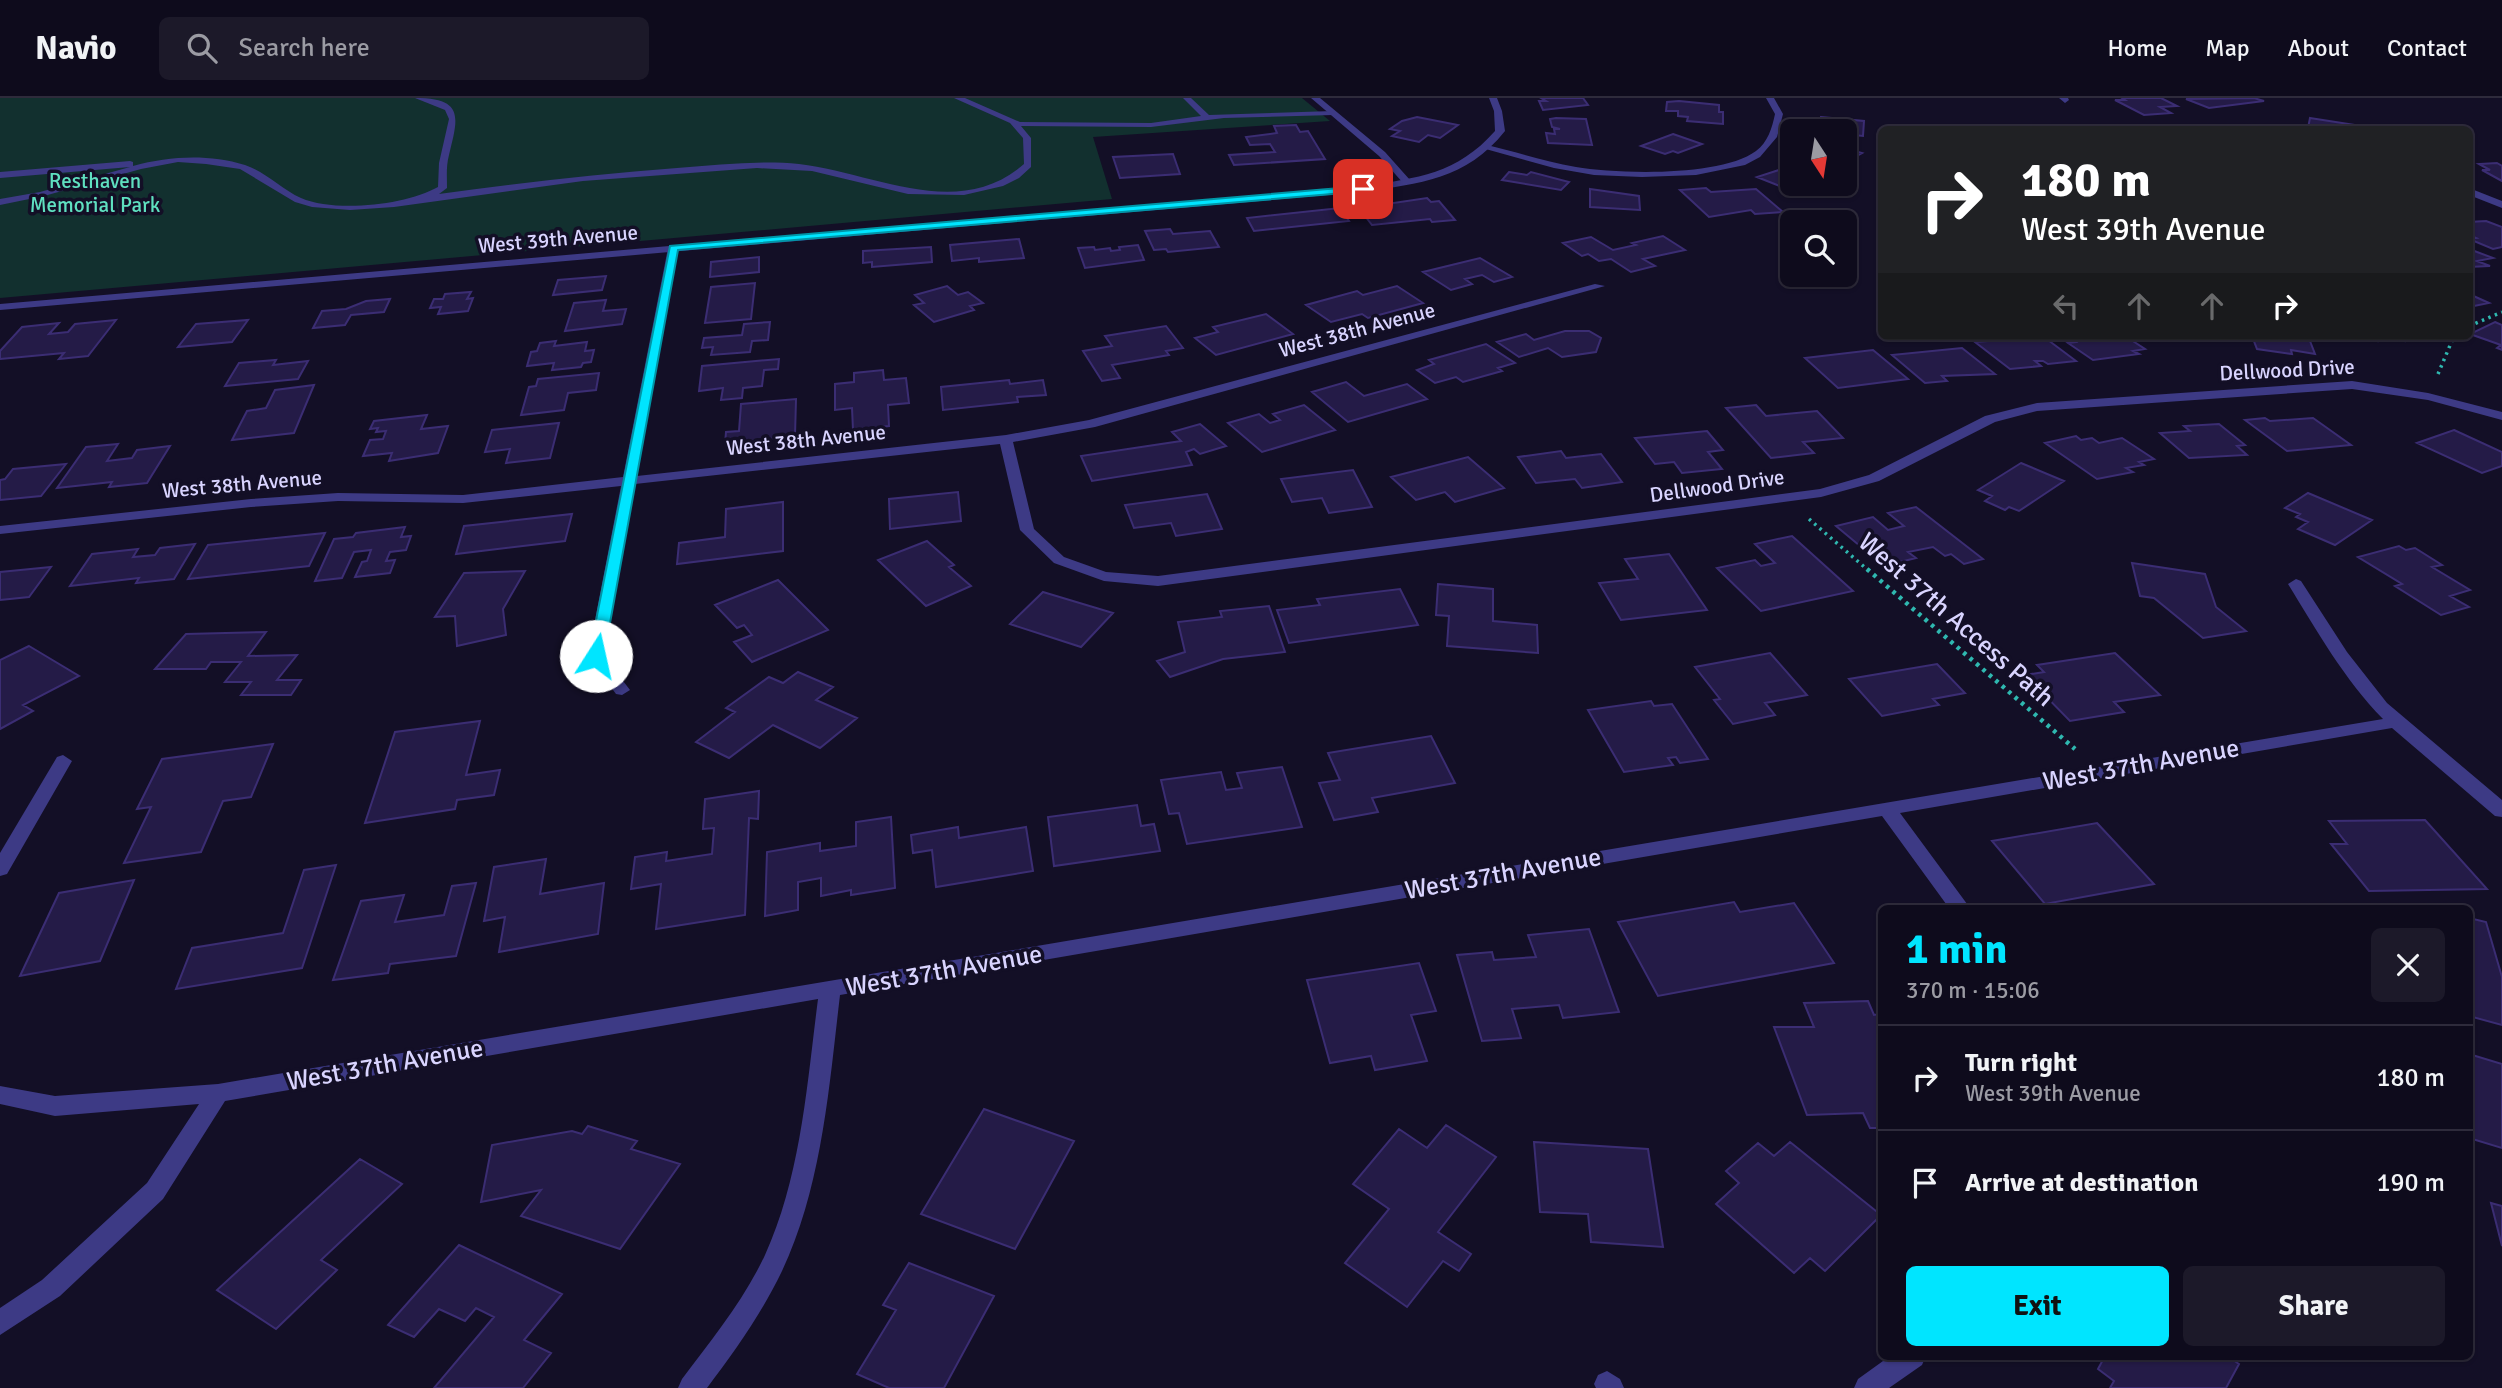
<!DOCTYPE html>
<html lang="en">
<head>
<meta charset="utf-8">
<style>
  body { margin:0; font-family:Signika,sans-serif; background:#1c1929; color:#f1f3f6; height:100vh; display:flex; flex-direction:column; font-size:26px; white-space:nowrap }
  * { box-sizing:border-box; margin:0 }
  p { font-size:23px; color:#9b9ba3 }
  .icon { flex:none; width:38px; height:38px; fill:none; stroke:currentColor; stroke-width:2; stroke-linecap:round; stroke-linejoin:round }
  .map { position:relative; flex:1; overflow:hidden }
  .panel { position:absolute; left:1878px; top:807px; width:595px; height:455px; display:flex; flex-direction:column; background:#0e0b1c; border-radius:10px; box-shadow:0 2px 5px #0004,0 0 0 2px #2e2b3b }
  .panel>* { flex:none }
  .guide { position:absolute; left:1878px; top:28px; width:595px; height:214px; border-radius:10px; box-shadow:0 2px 5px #0004,0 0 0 2px #2e2b3b; background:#202124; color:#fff; overflow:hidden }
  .needle { width:46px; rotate:168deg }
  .fabs { position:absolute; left:1780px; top:21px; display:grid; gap:14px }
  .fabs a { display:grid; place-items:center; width:77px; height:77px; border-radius:10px; background:#0e0b1c; box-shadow:0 2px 5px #0004,0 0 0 2px #2e2b3b; font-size:35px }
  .pin { position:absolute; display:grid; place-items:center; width:60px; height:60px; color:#fff; margin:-30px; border-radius:14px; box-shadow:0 4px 10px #0006 }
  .me { position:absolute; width:77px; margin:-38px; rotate:10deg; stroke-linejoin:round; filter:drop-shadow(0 0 5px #0008) }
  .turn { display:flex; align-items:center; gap:24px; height:147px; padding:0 28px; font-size:32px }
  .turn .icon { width:91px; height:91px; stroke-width:2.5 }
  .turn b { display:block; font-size:49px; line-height:60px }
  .lanes { display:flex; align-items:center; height:66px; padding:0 28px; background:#0003; justify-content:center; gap:35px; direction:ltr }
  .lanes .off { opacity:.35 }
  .round { display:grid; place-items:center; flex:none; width:74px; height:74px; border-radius:10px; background:#1c1929 }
  .overview { display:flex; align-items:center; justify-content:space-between; height:119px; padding:0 28px }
  h1 { font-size:42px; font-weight:700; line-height:52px; color:#00e5ff }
  .action { display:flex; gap:14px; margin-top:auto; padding:14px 28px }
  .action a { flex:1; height:80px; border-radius:10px; background:#00e5ff; color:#111; font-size:28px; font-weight:700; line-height:80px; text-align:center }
  .action a+a { background:#1c1929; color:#f1f3f6 }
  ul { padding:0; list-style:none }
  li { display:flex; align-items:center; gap:21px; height:105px; padding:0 28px; border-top:2px solid #2e2b3b }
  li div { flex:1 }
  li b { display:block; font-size:26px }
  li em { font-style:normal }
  header { display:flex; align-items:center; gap:42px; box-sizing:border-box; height:98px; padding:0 35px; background:#0e0b1c; border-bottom:2px solid #2e2b3b }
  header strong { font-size:33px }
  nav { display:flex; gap:38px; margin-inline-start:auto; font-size:24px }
  .search { width:490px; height:63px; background:#1c1929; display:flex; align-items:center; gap:18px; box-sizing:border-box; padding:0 24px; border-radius:10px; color:#9b9ba3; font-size:26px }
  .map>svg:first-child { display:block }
  .green { fill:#12302f }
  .building { fill:#241b47; stroke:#3b2d73; stroke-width:2 }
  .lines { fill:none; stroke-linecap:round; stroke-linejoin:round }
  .path-far1 { stroke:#2fb8b0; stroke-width:3.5; stroke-dasharray:2.5 4.5; stroke-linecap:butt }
  .path { stroke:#2fb8b0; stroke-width:4.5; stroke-dasharray:3.5 5; stroke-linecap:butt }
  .service { fill:#3d3a85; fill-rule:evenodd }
  .minor { fill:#3d3a85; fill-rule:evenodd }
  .tertiary { fill:#3d3a85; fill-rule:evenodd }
  .route { fill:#00e5ff; stroke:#0095a6; stroke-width:2 }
  .labels { text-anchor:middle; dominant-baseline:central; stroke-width:7; stroke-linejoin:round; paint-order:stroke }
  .far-park-label { font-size:21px; fill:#5fe0c0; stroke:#130f26 }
  .far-street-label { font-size:21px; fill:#d9d4ff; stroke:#130f26 }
  .street-label { font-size:26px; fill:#d9d4ff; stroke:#130f26 }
</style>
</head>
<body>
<header>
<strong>Navio</strong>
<div class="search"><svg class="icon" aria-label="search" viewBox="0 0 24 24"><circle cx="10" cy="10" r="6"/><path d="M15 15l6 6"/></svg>Search here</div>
<nav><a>Home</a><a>Map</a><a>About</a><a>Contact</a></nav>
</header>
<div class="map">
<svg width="2502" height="1290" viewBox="0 0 2502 1290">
  <rect width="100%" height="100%" fill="#130f26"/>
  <path class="green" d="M0,0H1302L1330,23L1093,39L1112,101L0,200Z"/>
  <path class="building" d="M1541,0H1583L1588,7L1543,12L1539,3H1546Z
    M2122,0H2161L2177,8L2160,9L2171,15L2144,17L2115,2H2125Z
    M2254,0L2264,3L2209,10L2186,1Z
    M1679,3L1719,7V14H1723V26L1687,23L1688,19L1678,18V13H1666L1667,4Z
    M1417,19L1458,27L1440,40L1428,37L1419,44L1392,38L1400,33L1390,31L1402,23Z
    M1821,19L1864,23L1863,38L1844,36V33H1820Z
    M1556,20L1586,21L1592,47L1548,45L1546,35L1555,36L1554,31H1560L1552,29L1550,21Z
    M2310,20L2368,29L2367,32L2308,30Z
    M1296,27L1300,34L1308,33L1325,61L1234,67L1229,57L1275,54L1270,46L1250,47L1246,39L1277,35L1274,28Z
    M1673,36L1702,46L1678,55L1673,53L1665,56L1641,48Z
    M1844,50L1862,55L1844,65Z
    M1173,56L1180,76L1120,80L1113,59Z
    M2497,65L2502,68V83L2482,72H2490L2479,66Z
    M1782,71H1792V86H1816L1792,93L1757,79Z
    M1509,74L1527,77L1531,74L1569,84L1561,92L1502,82Z
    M1706,90L1711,94L1756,91L1783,114L1755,116L1751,112L1709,119L1680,92Z
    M1590,91L1639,98L1640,112L1590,109Z
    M1427,100L1431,104L1439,103L1455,122L1432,124L1430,121L1372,127L1362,114L1383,112L1380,107Z
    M1340,110L1349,123L1254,133L1247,120Z
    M2486,123L2502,129V149L2493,151L2469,141L2476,140L2469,137V124Z
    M1170,131L1173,136L1210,133L1219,149L1168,154L1166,151L1154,152L1145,133Z
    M1663,138L1685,152L1643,161L1655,168L1631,174L1611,161L1599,163L1588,156L1582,158L1563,145L1591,139L1613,152L1636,147L1632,145Z
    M1019,141L1024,160L979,164V160L952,163L950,147Z
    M1138,147L1144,162L1085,170L1078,150L1094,149L1095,152L1110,150L1111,153L1120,152L1119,149Z
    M931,149L932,164L872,169V164L863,165V153Z
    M2469,151L2493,160L2477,163L2490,168L2469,169Z
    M759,159V174L710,179L711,164Z
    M1480,160L1512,179L1494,184L1482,177L1465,181L1472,186L1451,192L1423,174Z
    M606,178L602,192L553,197L558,182Z
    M755,185L751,221L705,225L711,189Z
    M947,188L958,197L968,194L983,205L970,208L974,212L934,224L914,207L924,205L915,197Z
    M1397,188L1423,205L1368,220L1362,216L1331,224L1306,207L1357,193L1363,197Z
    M471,194L467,201L473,200L468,213L438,216L441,209L430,210L434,201H443L445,196Z
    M2469,196L2489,205L2469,209Z
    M390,201L384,214L351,217L345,227L313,230L322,213L346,211L366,203Z
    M606,202L603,213L626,211L622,226L565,233L574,205Z
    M1266,216L1293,236L1216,257L1195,240L1218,234L1213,229Z
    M116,222L88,258L59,261L64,255L0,261V253L22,229L59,225L49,236L68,234L75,226Z
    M248,222L232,244L178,249L196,226Z
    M770,224L768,242L752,243L750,254L711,257L713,249L702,250L704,240L742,237L744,226Z
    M2495,224L2502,227V252L2497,250L2501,247L2470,236Z
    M1166,228L1183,250L1166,253L1169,257L1112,267L1120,280L1102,283L1083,253L1112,248L1105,238Z
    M1565,233H1589L1601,240L1596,254L1562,259L1548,250L1519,259L1497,244L1526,236L1534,242Z
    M2068,238H2125L2145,251L2133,253L2139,256L2093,262L2068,245L2076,244Z
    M2252,238H2308L2315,256L2291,252L2292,256L2257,251Z
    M2335,238H2401L2404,243L2375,239L2377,243Z
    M2044,239L2076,263L2048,266L2043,263H2035L2041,268L2010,271L1975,244Z
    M556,243L554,248L587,244L585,253L594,252L591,264L583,265L581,269L552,272L554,265L527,268L531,254L537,253L540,245Z
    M1486,246L1515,265L1498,270L1502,273L1463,284L1456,279L1435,285L1417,272L1434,266L1429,262Z
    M1962,250L1995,276L1942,278L1947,283L1925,285L1892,257Z
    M1873,252L1908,281L1838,290L1805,260Z
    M779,261L778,271L764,272L762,288L743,290L742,300L721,302L723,290L699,293L702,268Z
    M276,262L273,267L308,263L298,281L225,288L239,265Z
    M883,272L884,282L906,280L909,305L888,307L889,328L853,332L852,310L835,312V286L854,284V275Z
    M599,275L596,292L568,295L564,312L521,317L529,289L536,288L538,281Z
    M1009,282L1010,286L1043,282L1046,297L1017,299L1018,304L943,312L941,289Z
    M1346,284L1364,298L1407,286L1427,301L1348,324L1312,294Z
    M314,287L294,335L232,342L247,313L266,310L275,292Z
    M796,301L795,338L725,346L726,334L739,333L741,306Z
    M1304,307L1335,332L1262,354L1228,325L1259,316L1270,325L1280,322L1273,316Z
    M1756,307L1766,318L1817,313L1843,340L1803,344L1814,355L1771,360L1726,310Z
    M427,317L421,331L448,328L438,355L389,363L392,355L363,358L370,342L383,341L386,333L376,334L378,330L370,331L374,323Z
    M2265,320L2270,323L2313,320L2351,347L2287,353L2245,322Z
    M559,325L550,360L506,365L510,351L485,354L492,332Z
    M1200,326L1226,348L1200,356L1194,351L1186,354L1192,367L1092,383L1081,358L1181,343L1172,334Z
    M2219,326L2245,347L2237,348L2247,357L2189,360L2160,335L2190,333L2184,328Z
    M2454,332L2502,354V368L2482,375L2417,345Z
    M1707,333L1723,352L1708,354L1722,371L1682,375L1674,364L1655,366L1635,340Z
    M2076,338L2081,342L2092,340L2099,345L2122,340L2154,361L2139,364L2144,367L2126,370L2133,374L2097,381L2045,345Z
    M118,346L107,363L132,360L137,352L170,348L147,385L109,389L112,384L57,390L86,349Z
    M1561,353L1566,360L1601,356L1622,384L1582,390L1575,381L1536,385L1518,359Z
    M1468,359L1504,390L1455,404L1445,394L1416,402L1391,379Z
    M2021,365L2064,383L2019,413L2009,409L2005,412L1985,403L1992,398L1978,392Z
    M66,366L41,398L0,402V382L5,381L13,371Z
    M1353,372L1372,409L1329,415L1322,400L1292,404L1281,381Z
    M958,394L961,423L890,431L889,401Z
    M2308,395L2372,422L2335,447L2298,431L2308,424L2296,419L2300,416L2285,410Z
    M1207,396L1222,431L1176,438L1171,425L1134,430L1125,407Z
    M783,404V453L677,466L679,445L725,439L726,411Z
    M1916,409L1983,461L1964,466L1951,456L1945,458L1933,449L1908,454L1916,460L1884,468L1836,428L1873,419L1888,432L1904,428L1888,415Z
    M572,416L565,443L456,456L464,428Z
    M405,429L401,439L411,438L406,452L390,454L386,463L395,462L390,475L355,479L362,464L367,463L371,452L354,454L342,480L315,483L334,441L353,439L356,435Z
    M325,435L309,468L188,481L208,447Z
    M1792,438L1853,493L1761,513L1717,470L1755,462L1761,468L1775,465L1755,446Z
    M927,443L954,467L949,469L971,488L926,508L878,462Z
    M195,446L174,481L136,485L139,480L70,488L92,456L138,451L133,459L155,457L160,450Z
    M2399,448L2406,452L2415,450L2442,467L2432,469L2470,492L2450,498L2469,509L2441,517L2395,488L2402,486L2358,459Z
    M1669,456L1707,512L1621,522L1599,485L1638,481L1625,461Z
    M2132,465L2205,476L2216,509L2246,533L2203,540L2154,500L2140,498Z
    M51,469L29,499L0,502V474Z
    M525,473L503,511L506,537L457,548L455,518L435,519L464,475Z
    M778,482L828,532L752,564L734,544L752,537L744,527L737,530L715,507Z
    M1438,486L1493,491V523L1537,527L1538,555L1447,548L1449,518L1436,517Z
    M1400,491L1418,527L1289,545L1277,512L1320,507L1317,501Z
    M1043,494L1113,515L1081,549L1010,526Z
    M1269,508L1285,554L1223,561L1170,579L1157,563L1185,554L1178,524L1222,519L1220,513Z
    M266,534L248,558L297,557L277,582H301L291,597H241L251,584H225L241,564H211L206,571H155L186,536Z
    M29,548L79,578L23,607L33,613L0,631V562Z
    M1770,555L1807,597L1765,605L1775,617L1733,626L1714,602L1720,601L1695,569Z
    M2115,555L2160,597L2114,604L2124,614L2070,623L2025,577L2044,574L2037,567Z
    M1937,566L1965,595L1933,601L1939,607L1882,618L1849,581Z
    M798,574L833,589L816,602L857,620L820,650L773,627L729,660L696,644L735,614L726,610L769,579L783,585Z
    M1651,603L1654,608L1672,606L1708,661L1680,665L1676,659L1668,660L1673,667L1624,674L1588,612Z
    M480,623L466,677L500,672L494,697L457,702L455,711L365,725L395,634Z
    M1431,638L1455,685L1372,700L1378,714L1334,722L1319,685L1340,682L1328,655Z
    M273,646L251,699L223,703L201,754L124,765L151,709L137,711L162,661Z
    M1282,669L1302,729L1187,746L1179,715L1169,716L1161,682L1221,674L1226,692L1242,690L1237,675Z
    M759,693L758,721L749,720L745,817L656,831L661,786L631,791L635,759L667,754L666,763L712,756L714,730L703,731L705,701Z
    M1137,707L1141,728L1154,726L1160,753L1054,768L1048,719Z
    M891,719L895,790L851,797V792L821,798V780L798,784V812L765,818L767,754L820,745V753L856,748V724Z
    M2425,722L2487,791L2369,793L2331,746H2347L2329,723Z
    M2097,725L2154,786L2045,806L1992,743Z
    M958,729L959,740L1026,729L1033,773L936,789L932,752L913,755L911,737Z
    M546,761L540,796L604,785L598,836L499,854L505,819L484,823L494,769Z
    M336,767L302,870L176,891L192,850L283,835L304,772Z
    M134,782L100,863L20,878L59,795Z
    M476,785L456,858L390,866L388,875L333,882L361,803L404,797L395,824L444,817L452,788Z
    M1734,804L1740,814L1794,805L1834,865L1658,898L1618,824Z
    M2469,820L2486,824L2502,879V927L2469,918Z
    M1589,831L1619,914L1563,920L1559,907L1512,911L1521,940L1482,943L1457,857L1492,854L1494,862L1536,859L1528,837Z
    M1419,865L1436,913L1411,917L1427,963L1375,972L1371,958L1330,965L1307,882Z
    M1868,903L1874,917L1881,916V1030H1870L1863,1015L1807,1017L1774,929H1814L1804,905Z
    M2469,956L2502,966V1050L2469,1040Z
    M984,1011L1074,1043L1015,1151L921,1116Z
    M1446,1027L1496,1059L1438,1134L1471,1156L1459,1173L1443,1163L1407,1209L1345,1165L1389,1111L1353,1086L1399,1031L1427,1050Z
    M588,1028L637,1043L631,1051L680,1066L620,1151L521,1118L541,1092L481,1104L492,1047L572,1033L582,1036Z
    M1534,1044L1648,1051L1663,1149L1591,1144L1588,1116L1540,1114Z
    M1790,1044L1881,1117L1825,1173L1810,1160L1794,1175L1716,1106L1739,1085L1726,1073L1758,1045L1774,1058Z
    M360,1061L402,1086L321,1162L337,1172L276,1231L217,1192Z
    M2491,1105L2502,1108V1148Z
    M459,1147L562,1196L524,1242L551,1255L523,1290H434L494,1219L476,1210L465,1223L439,1211L414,1239L388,1227Z
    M909,1165L994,1198L944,1290H889L857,1276L896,1212L883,1207Z
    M2105,1258H2227L2239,1266L2226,1290H2110L2114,1283L2098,1271Z"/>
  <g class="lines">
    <path class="path-far1" d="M2469,228L2502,214
      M2438,276L2454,238
      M1809,421L1869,473"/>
    <path class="path" d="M1867,471L2075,651"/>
    <path class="service" d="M415,0C465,0 458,20 449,57C446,68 447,79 447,90L439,96C518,85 597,76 677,70C718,67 759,62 799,66C872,74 958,124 1024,66L1023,40L1010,25L954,0H965L1020,24L1151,25L1201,18L1183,0H1191L1209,17L1333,13L1337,15L1333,17L1224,20L1151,29L1021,28L1031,40V69L1019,80L1003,88L964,97L908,96L812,73L757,70L583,83L394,109L350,112L312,109L295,104L240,71L206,66L178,64L141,71L44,98L0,107V101L40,94L130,69L0,80V74L130,63L133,64V68C170,58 208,56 245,67C266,74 281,91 301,100C336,115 406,107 438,89L439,65L449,21L445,12Z"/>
    <path class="minor" d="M1311,0H1320L1385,54L1410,82V86H1404L1379,58Z
      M1766,0H1774L1783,16L1777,39L1760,59L1745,67L1696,77L1642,79L1594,77L1554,70L1482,50L1487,47C1517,54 1546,64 1576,69C1618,76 1721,79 1756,53C1768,44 1772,30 1775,16Z
      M2059,0H2068L2069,2L2065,5Z
      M2469,90L2502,103V110L2469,97Z
      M673,147L678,150L637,378L1006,337L1089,322L1595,186L1605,188L1095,329L1013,344L1034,431L1064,459L1106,474L1158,478L1820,391L1869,377L1985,318L2037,305L2352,283L2428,295L2502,314V322L2428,302L2352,291L2037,313L1995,324L1879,383L1821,399L1158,488L1104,483L1054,465L1020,432L1000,346L635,386L604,558L630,592L622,597L616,596L588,558L621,388L463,405L338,403L251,409L0,436V428L251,401L338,395L463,397L623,379L668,150Z
      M2296,481L2301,483L2347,554L2387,605L2502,702V719L2495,718L2392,630L1900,715L1970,810H1949L1882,718L840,897C829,990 822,1088 782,1173C762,1215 735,1253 707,1290H678L682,1281C712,1241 744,1202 765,1157C801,1078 807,986 818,901L225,1003L163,1101L60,1198L0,1237V1210L42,1182L147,1085L199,1006L55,1018L0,1006V988L55,998L218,986L2383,621C2344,581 2317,533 2288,486Z
      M63,657L72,663L7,776L0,778V755L57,659Z
      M1890,1258H1926L1922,1267L1889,1290H1854L1858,1281Z
      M1607,1273L1620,1281L1624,1290H1596L1594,1286L1598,1277Z"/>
    <path class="tertiary" d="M1489,0H1497L1502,13L1505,33C1466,82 1420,85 1363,94L0,212V206L1363,88C1418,80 1457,76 1495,33L1494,13Z"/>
  </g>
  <path class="route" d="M1363,88L1367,89V93L678,152L604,558L596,562L589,558L670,148Z"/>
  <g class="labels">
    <g class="far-park-label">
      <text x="95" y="83">Resthaven<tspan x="95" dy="24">Memorial Park</tspan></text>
    </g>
    <g class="far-street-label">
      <text transform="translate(558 141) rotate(-5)">West 39th Avenue</text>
      <text transform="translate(1357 232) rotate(-15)">West 38th Avenue</text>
      <text transform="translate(2287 272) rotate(-3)">Dellwood Drive</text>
      <text transform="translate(806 342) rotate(-6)">West 38th Avenue</text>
      <text transform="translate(242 386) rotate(-5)">West 38th Avenue</text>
      <text transform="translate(1717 388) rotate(-8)">Dellwood Drive</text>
    </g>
    <g class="street-label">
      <text transform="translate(1956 522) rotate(41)">West 37th Access Path</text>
      <text transform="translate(2141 667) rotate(-10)">West 37th Avenue</text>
      <text transform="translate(1503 776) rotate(-10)">West 37th Avenue</text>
      <text transform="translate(944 873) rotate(-10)">West 37th Avenue</text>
      <text transform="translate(385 967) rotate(-10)">West 37th Avenue</text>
    </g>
  </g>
</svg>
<div class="fabs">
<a><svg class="needle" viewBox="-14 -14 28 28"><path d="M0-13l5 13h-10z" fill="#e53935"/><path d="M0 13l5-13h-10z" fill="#9b9ba3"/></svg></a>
<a><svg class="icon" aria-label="search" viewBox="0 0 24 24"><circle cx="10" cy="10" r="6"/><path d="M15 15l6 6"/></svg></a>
</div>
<div class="pin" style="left:1363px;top:91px;background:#d93025"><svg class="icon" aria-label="arrive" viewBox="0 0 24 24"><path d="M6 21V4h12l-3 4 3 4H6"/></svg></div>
<svg class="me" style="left:596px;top:558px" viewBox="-20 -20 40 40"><circle r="19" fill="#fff"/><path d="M0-13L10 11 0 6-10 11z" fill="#00e5ff"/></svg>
<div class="guide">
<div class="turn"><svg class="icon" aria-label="right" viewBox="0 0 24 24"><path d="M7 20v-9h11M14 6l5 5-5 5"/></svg><div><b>180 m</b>West 39th Avenue</div></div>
<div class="lanes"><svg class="icon off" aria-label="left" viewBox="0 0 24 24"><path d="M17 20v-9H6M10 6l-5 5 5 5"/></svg><svg class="icon off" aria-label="ahead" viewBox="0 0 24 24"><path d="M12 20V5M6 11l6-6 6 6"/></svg><svg class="icon off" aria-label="ahead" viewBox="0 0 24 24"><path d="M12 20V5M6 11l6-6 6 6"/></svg><svg class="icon" aria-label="right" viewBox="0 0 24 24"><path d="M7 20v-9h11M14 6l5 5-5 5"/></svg></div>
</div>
<section class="panel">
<div class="overview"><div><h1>1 min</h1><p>370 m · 15:06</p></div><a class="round"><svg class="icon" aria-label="close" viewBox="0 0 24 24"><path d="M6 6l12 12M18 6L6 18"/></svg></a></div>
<ul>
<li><svg class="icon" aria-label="right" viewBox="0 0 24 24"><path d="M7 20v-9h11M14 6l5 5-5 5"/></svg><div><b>Turn right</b><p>West 39th Avenue</p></div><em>180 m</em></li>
<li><svg class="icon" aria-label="arrive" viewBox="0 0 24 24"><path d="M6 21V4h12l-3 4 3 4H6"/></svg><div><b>Arrive at destination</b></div><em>190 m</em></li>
</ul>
<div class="action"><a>Exit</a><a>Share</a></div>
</section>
</div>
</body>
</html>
